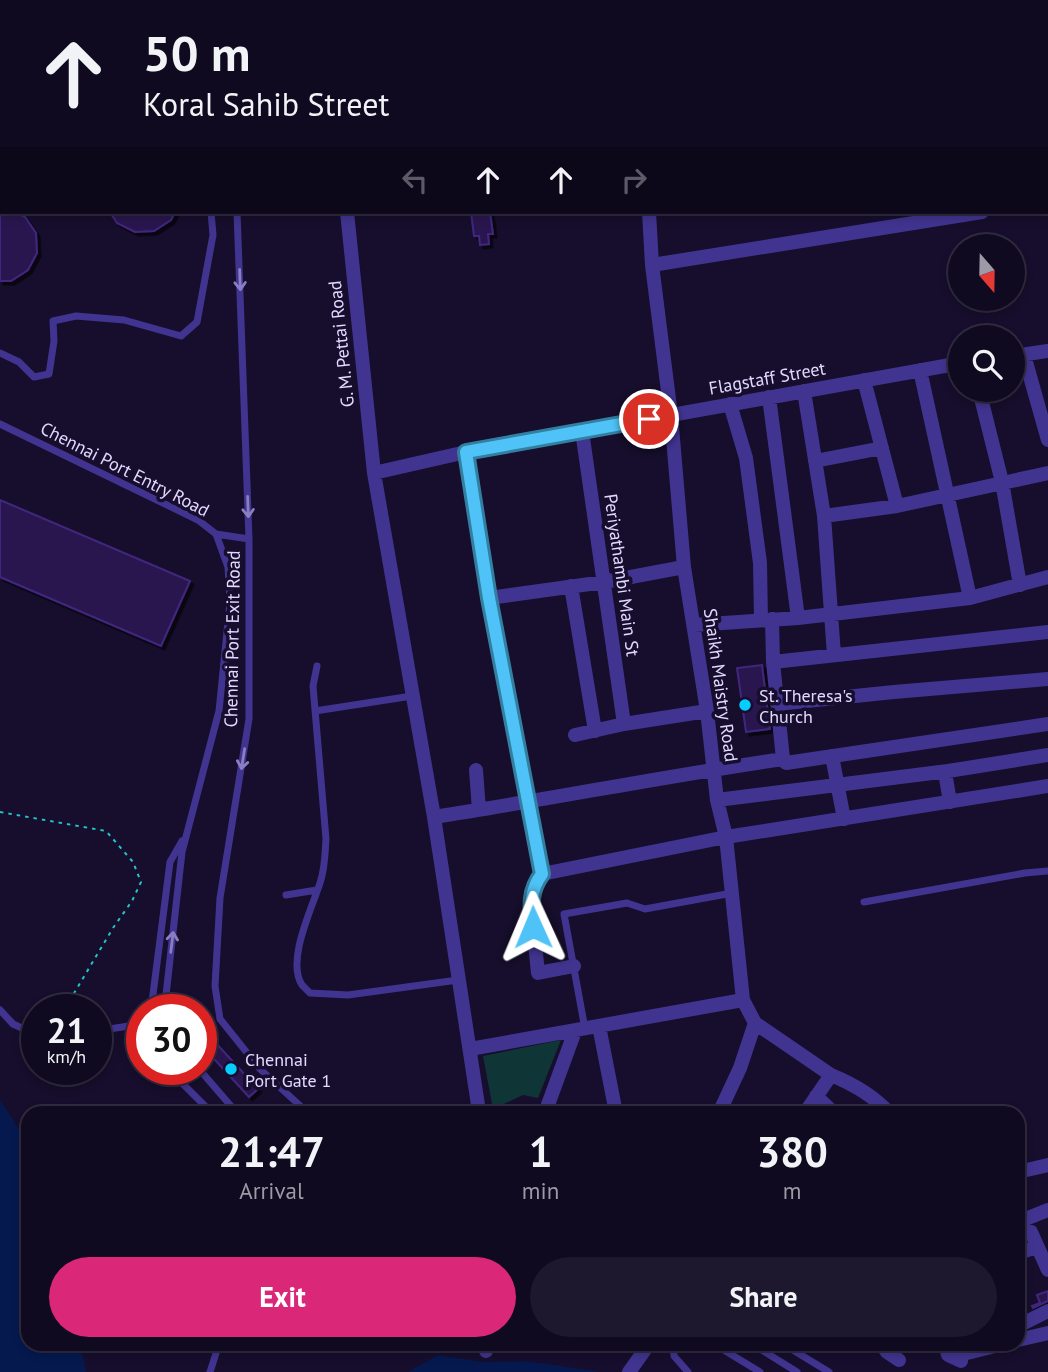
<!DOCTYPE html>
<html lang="en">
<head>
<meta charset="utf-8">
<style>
  body { margin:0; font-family:"PT Sans",sans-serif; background:#1e182e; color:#f1f3f6; height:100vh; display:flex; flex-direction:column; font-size:26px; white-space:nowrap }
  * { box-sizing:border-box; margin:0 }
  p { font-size:23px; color:#9c9aa5 }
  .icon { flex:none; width:38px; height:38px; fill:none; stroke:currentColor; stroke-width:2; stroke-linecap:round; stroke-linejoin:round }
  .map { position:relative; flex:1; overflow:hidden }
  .drawer { position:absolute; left:21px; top:1106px; width:1004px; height:245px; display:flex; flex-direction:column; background:#100a21; border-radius:21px; box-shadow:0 4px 10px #0003,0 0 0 2px #302b3f }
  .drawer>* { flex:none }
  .guide { position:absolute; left:0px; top:0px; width:1048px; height:214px; box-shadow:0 4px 10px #0003,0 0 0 2px #302b3f; background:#100a21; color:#f1f3f6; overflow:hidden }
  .needle { width:46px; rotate:160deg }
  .tools { position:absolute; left:948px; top:234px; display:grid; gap:14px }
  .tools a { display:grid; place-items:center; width:77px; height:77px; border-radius:50%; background:#100a21; box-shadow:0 4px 10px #0003,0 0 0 2px #302b3f; font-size:35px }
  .speed { position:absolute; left:21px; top:994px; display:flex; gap:14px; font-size:35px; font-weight:700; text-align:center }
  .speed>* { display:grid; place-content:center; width:91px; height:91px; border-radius:50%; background:#100a21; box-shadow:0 4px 10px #0003,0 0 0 2px #302b3f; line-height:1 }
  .speed small { font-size:18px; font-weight:400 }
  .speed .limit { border:10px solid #d22; background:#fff; color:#111 }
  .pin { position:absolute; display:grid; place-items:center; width:60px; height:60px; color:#fff; margin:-30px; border:4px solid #fff; border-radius:50%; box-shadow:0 2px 7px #0007 }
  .me { position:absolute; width:77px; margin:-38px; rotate:359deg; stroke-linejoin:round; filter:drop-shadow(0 0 5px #0008) }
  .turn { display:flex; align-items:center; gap:24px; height:147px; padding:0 28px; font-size:32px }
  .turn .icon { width:91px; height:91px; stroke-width:2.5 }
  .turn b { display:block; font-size:49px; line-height:60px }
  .lanes { display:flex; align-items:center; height:66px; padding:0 28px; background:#0003; justify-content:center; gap:35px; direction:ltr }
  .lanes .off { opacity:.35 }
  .eta { display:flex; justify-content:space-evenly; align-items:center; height:119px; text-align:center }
  .eta b { font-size:42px; font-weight:600; line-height:49px }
  .action { display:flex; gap:14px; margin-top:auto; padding:14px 28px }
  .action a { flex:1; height:80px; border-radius:42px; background:#db2777; color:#fff; font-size:28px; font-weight:600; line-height:80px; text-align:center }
  .action a+a { background:#1e182e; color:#f1f3f6 }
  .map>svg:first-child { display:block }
  .green { fill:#103537 }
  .water { fill:#05194f }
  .building { fill:#29184f; stroke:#41287e; stroke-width:2; filter:url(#shadow) }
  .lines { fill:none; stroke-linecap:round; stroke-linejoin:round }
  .path { stroke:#23c4ca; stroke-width:2; stroke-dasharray:3.5 5; stroke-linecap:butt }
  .service { stroke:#413490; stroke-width:7 }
  .minor { stroke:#413490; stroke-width:14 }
  .oneway { stroke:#897ec2 }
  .route-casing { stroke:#337fa1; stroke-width:18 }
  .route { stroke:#4fc3f7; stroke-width:12 }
  .poi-dot { fill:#05ceff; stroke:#160e2c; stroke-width:2.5 }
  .labels { text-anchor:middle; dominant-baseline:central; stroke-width:7; stroke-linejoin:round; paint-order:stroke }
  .street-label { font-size:18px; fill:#e1d9ff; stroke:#160e2c }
  .poi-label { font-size:18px; fill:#e1d9ff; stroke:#160e2c; text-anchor:start }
</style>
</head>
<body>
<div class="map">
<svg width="1048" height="1372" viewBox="0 0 1048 1372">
  <defs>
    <filter id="shadow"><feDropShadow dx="3.5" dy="3.5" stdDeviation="0" flood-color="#0009"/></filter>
  </defs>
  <rect width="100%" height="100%" fill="#160e2c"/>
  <path class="green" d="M561,1040L538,1098L523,1095L493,1109L483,1056Z"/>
  <path class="water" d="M0,1100L28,1142V1344H81L86,1372H0Z
    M438,1355L484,1362L525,1361L548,1364L600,1372H408Z"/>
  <path class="building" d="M0,212H15L25,217L36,233L37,253L28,270L11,281H0Z
    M110,212H175L171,220L154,231L135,232L117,223Z
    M471,212H490L493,234H488L489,244L480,245L479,236H474Z
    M0,500L190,581L161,646L0,577Z
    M762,665L770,729L746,732L737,668Z
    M214,1041L258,1089L249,1097L205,1049Z
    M1048,1291V1301L1033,1308L1032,1306L1040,1303L1037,1295Z"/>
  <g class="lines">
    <path class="path" d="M0,812L106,831L133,862L141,882L132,901L113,928L64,1010"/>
    <path class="service" d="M734,0V2
      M0,2H2
      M15,2L35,1
      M228,2L238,0
      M0,104L2,103
      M0,197L2,196
      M237,212L249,539V719L220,898L215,986L220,1019L260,1069L308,1113
      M0,353L19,362L34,377L49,374L54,341L53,321L76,316L124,320L181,336L197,322L213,235L211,212
      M0,424L198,520L216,534L228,567L230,602L219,711L182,852L166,995L169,1010
      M216,534L249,539
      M317,666L313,686L326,839C325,854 325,869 320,883C312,908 286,961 302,985C305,988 308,991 310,993L348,995L458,980
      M315,711L412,696
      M286,895L317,890
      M864,902L1025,873L1048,871
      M0,1010L13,1024L37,1035
      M151,1010L170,862L182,841
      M585,1029L564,914L627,903L645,909L732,893
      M96,1031L142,1024
      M171,1069L178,1079L212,1113
      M199,1069L237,1113
      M673,1344L674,1356L688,1372
      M714,1344L760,1372
      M752,1344L797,1372
      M783,1344L829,1372
      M210,1372L219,1344"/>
    <path class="minor" d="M325,0V2
      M640,0L641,2
      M1046,59H1048
      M1046,201H1048
      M347,212L374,473L434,817L478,1105
      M649,212L652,265L671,415L684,567L707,711L717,800L726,837L743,1000L755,1023L831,1075L805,1113
      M652,265L982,212
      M1024,355L1048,440
      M1013,356L1048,351
      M920,370L970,598
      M864,380L897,506
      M979,390L1002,482L1020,585
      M804,391L824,516L834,655
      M769,397L798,618
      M730,404L746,458L760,563L761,620
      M582,431L624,724
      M466,452L489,598L542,874
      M815,461L882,448
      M374,473L466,452L961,363
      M824,516L897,506L1048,473
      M571,586L595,731
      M489,598L604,582L684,567
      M772,619L773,662L783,759
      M694,625L798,618L970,598L1048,577
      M773,662L1048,632
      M777,704L894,692L1048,679
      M575,735L624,724L707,711
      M832,756L844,819
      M476,770L479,810
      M945,772L950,802
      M717,800L948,771L1048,755
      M434,817C551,799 666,776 783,759L786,763L1048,724
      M574,966L538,973L531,904L533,888L542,874L726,837L1048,786
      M599,1026L616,1113
      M470,1049L743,1000
      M831,1075C853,1084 873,1095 889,1113
      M816,1096L834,1113
      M545,1113L575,1031
      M719,1113L740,1068L755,1023
      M1018,1172L1048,1165
      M1020,1221L1026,1233L1031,1232L1048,1270
      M1018,1222L1048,1210
      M1018,1253L1037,1247
      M1018,1326L1048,1311
      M1018,1340L1048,1333
      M881,1344L887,1352L899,1360
      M945,1344L948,1355L961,1361
      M964,1344L967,1353L1003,1344
      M486,1351L487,1344
      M889,1353L904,1344
      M629,1372L649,1344"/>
  </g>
  <defs><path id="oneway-shaft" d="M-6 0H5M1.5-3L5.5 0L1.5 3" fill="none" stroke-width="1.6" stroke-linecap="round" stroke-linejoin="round" transform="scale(1.75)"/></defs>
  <g class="oneway">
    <use href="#oneway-shaft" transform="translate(240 280) rotate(88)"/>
    <use href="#oneway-shaft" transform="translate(248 507) rotate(88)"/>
    <use href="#oneway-shaft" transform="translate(243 759) rotate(99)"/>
    <use href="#oneway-shaft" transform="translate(172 942) rotate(-83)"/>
  </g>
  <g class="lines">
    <g class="route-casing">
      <path id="route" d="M533,927C531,907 529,891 542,874L489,598L466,452L649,419"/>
    </g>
    <use href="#route" class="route"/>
  </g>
  <g class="poi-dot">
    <circle cx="745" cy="705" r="7"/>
    <circle cx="231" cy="1069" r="7"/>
  </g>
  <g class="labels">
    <g class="street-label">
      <text transform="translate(341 344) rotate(-96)">G. M. Pettai Road</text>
      <text transform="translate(767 378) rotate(-10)">Flagstaff Street</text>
      <text transform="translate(125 469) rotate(27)">Chennai Port Entry Road</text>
      <text transform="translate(622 575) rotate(82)">Periyathambi Main St</text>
      <text transform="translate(232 639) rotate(-89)">Chennai Port Exit Road</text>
      <text transform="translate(721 685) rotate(82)">Shaikh Maistry Road</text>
    </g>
    <g class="poi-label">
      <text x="759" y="695">St. Theresa's<tspan x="759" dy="21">Church</tspan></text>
      <text x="245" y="1059">Chennai<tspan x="245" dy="21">Port Gate 1</tspan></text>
    </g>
  </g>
</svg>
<div class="tools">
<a><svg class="needle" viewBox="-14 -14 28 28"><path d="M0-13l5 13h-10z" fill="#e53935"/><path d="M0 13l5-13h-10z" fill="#9c9aa5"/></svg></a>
<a><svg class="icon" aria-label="search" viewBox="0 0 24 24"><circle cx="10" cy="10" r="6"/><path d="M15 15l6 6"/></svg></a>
</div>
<div class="speed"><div>21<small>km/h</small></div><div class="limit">30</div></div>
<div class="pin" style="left:649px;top:419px;background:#d93025"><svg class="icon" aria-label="arrive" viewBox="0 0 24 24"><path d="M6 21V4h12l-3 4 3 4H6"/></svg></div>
<svg class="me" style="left:533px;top:927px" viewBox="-20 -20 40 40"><path d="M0-17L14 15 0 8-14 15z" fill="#4fc3f7" stroke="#fff" stroke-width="4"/></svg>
<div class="guide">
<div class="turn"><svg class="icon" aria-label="ahead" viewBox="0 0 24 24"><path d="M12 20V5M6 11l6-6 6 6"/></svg><div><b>50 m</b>Koral Sahib Street</div></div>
<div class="lanes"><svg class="icon off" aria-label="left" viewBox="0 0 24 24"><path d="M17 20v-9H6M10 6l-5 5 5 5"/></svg><svg class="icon" aria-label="ahead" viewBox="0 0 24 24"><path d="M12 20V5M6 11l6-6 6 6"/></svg><svg class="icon" aria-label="ahead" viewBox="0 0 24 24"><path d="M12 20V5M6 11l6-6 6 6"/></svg><svg class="icon off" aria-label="right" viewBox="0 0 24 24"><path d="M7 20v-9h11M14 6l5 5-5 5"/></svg></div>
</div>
<section class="drawer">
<div class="eta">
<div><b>21:47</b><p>Arrival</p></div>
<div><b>1</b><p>min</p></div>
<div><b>380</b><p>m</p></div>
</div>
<div class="action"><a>Exit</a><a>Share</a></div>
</section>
</div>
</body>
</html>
